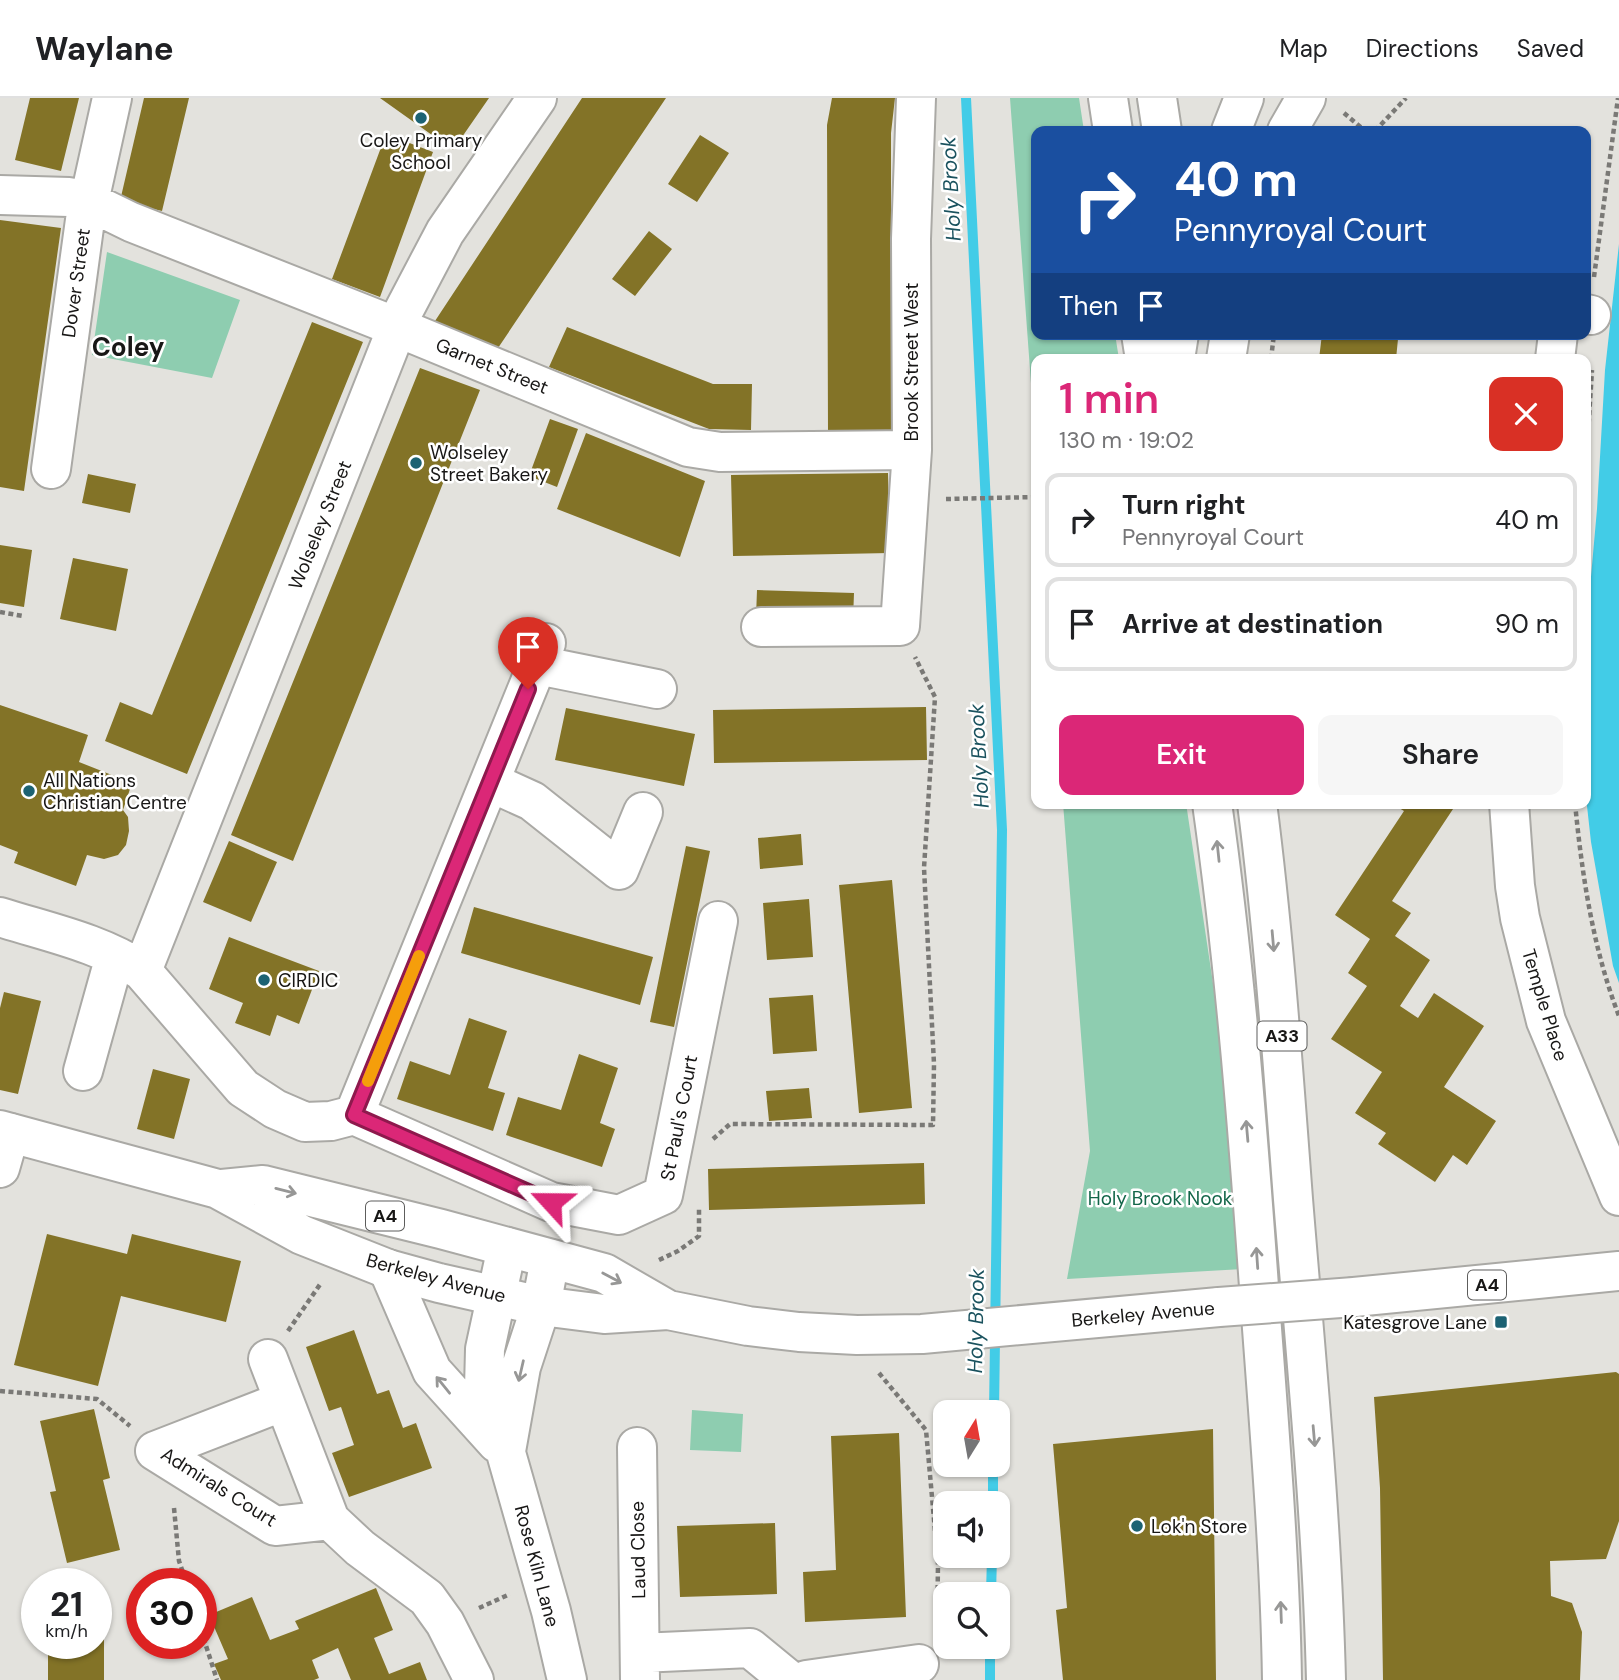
<!DOCTYPE html>
<html lang="en">
<head>
<meta charset="utf-8">
<style>
  body { margin:0; font-family:"DM Sans",sans-serif; background:#f6f6f6; color:#202124; height:100vh; display:flex; flex-direction:column; font-size:26px; white-space:nowrap }
  * { box-sizing:border-box; margin:0 }
  p { font-size:23px; color:#757577 }
  .icon { flex:none; width:38px; height:38px; fill:none; stroke:currentColor; stroke-width:2; stroke-linecap:round; stroke-linejoin:round }
  .map { position:relative; flex:1; overflow:hidden }
  .drawer { position:absolute; left:1031px; top:256px; width:560px; height:455px; display:flex; flex-direction:column; background:#fff; border-radius:14px; box-shadow:0 2px 5px #0004 }
  .drawer>* { flex:none }
  .guide { position:absolute; left:1031px; top:28px; width:560px; height:214px; border-radius:14px; box-shadow:0 2px 5px #0004; background:#1a4fa0; color:#fff; overflow:hidden }
  .needle { width:46px; rotate:11deg }
  .buttons { position:absolute; left:933px; top:1302px; display:grid; gap:14px }
  .buttons a { display:grid; place-items:center; width:77px; height:77px; border-radius:14px; background:#fff; box-shadow:0 2px 5px #0004; font-size:35px }
  .speed { position:absolute; left:21px; top:1470px; display:flex; gap:14px; font-size:35px; font-weight:700; text-align:center }
  .speed>* { display:grid; place-content:center; width:91px; height:91px; border-radius:50%; background:#fff; box-shadow:0 2px 5px #0004; line-height:1 }
  .speed small { font-size:18px; font-weight:400 }
  .speed .limit { border:10px solid #d22; background:#fff; color:#111 }
  .pin { position:absolute; display:grid; place-items:center; width:60px; height:60px; color:#fff; margin:-72px -30px; border-radius:50% 50% 50% 0; rotate:-45deg; box-shadow:0 0 7px #0007 }
  .pin .icon { rotate:45deg }
  .me { position:absolute; width:77px; margin:-38px; rotate:294deg; stroke-linejoin:round; filter:drop-shadow(0 0 5px #0008) }
  .turn { display:flex; align-items:center; gap:24px; height:147px; padding:0 28px; font-size:32px }
  .turn .icon { width:91px; height:91px; stroke-width:2.5 }
  .turn b { display:block; font-size:49px; line-height:60px }
  .then { display:flex; align-items:center; height:66px; padding:0 28px; background:#0003; gap:14px; font-size:26px }
  .round { display:grid; place-items:center; flex:none; width:74px; height:74px; border-radius:14px; background:#f6f6f6 }
  .overview { display:flex; align-items:center; justify-content:space-between; height:119px; padding:0 28px }
  h1 { font-size:42px; font-weight:600; line-height:52px; color:#db2777 }
  .button { display:flex; gap:14px; margin-top:auto; padding:14px 28px }
  .button a { flex:1; height:80px; border-radius:14px; background:#db2777; color:#fff; font-size:28px; font-weight:600; line-height:80px; text-align:center }
  .button a+a { background:#f6f6f6; color:#202124 }
  ul { padding:0; list-style:none }
  li { display:flex; align-items:center; gap:21px; height:94px; margin:0 14px 10px; padding:0 14px; border:4px solid #e0e0e0; border-radius:14px }
  li div { flex:1 }
  li b { display:block; font-size:26px }
  li em { font-style:normal }
  header { display:flex; align-items:center; gap:42px; box-sizing:border-box; height:98px; padding:0 35px; background:#fff; border-bottom:2px solid #e0e0e0 }
  header strong { font-size:33px }
  nav { display:flex; gap:38px; margin-inline-start:auto; font-size:24px }
  .map>svg:first-child { display:block }
  .green { fill:#8ecdb0 }
  .water { fill:#42cce7 }
  .lines { fill:none; stroke-linecap:round; stroke-linejoin:round }
  .stream { stroke:#42cce7; stroke-width:10 }
  .building { fill:#837327 }
  .minor-casing { stroke:#aaa9a5; stroke-width:42 }
  .major-casing { stroke:#aaa9a5; stroke-width:42 }
  .highway-casing { stroke:#aaa9a5; stroke-width:42 }
  .path { stroke:#7a7976; stroke-width:4.5; stroke-dasharray:5 3.5; stroke-linecap:butt }
  .minor { stroke:#fff; stroke-width:38 }
  .major { stroke:#fff; stroke-width:38 }
  .highway { stroke:#fff; stroke-width:38 }
  .major-bridge-casing { stroke:#aaa9a5; stroke-width:42; stroke-linecap:butt }
  .major-bridge { stroke:#fff; stroke-width:38 }
  .oneway { stroke:#979796 }
  .route-casing { stroke:#8e194d; stroke-width:18 }
  .route { stroke:#db2777; stroke-width:12 }
  .slow { stroke:#f59e0b; stroke-width:12 }
  .poi-dot { fill:#1c6273; stroke:#fff; stroke-width:2.5 }
  .labels { text-anchor:middle; dominant-baseline:central; stroke-width:5; stroke-linejoin:round; paint-order:stroke }
  .shield { fill:#fff; stroke:#5d5d5c; stroke-width:2 }
  .shield-label { font-size:18px; font-weight:bold; fill:#181716 }
  .poi-label { font-size:19px; fill:#181716; stroke:#fff; text-anchor:start }
  .street-label { font-size:19px; fill:#181716; stroke:#fff }
  .park-label { font-size:19px; fill:#126649; stroke:#fff }
  .water-label { font-size:21px; font-style:italic; fill:#1a525e; stroke:#fff }
  .district-label { font-size:26px; font-weight:bold; fill:#181716; stroke:#fff }
</style>
</head>
<body>
<header>
<strong>Waylane</strong>
<nav><a>Map</a><a>Directions</a><a>Saved</a></nav>
</header>
<div class="map">
<svg width="1619" height="1582" viewBox="0 0 1619 1582">
  <rect width="100%" height="100%" fill="#e3e2dd"/>
  <path class="green" d="M1010,0H1079L1084,33H1036V236H1115L1119,261H1036V353Z
    M107,154L240,202L212,280L92,257Z
    M1063,705H1186L1214,892L1243,1171L1067,1181L1090,1053Z
    M692,1312L743,1316L741,1354L690,1352Z"/>
  <path class="water" d="M1619,146V885L1613,868L1591,744L1586,699V535L1597,411L1605,272Z"/>
  <g class="lines">
    <path class="stream" d="M966,0L1002,732L994,1314
      M993,1405V1367
      M991,1496L992,1458
      M990,1582V1549"/>
  </g>
  <path class="building" d="M30,0H79L61,73L15,62Z
    M144,0H189L162,113L120,103Z
    M380,0H489L453,52Z
    M582,0H666L498,250L435,223Z
    M832,0H895L891,35V335H828L827,27Z
    M386,36L433,54L380,199L332,181Z
    M700,37L729,55L697,104L668,86Z
    M0,122L61,130L24,393L0,389Z
    M649,133L672,151L635,198L612,181Z
    M312,224L363,244L187,676L105,643L120,604L152,617Z
    M567,229L713,286H752L751,332L709,331L549,269Z
    M1322,236H1356L1398,241L1396,261H1319Z
    M420,270L480,292L293,763L231,737Z
    M550,321L578,331L557,389L529,378Z
    M586,335L705,383L680,459L557,411Z
    M888,375L890,455L733,458L731,377Z
    M88,376L136,386L130,415L82,405Z
    M0,447L32,452L24,509L0,505Z
    M73,460L128,471L116,533L60,521Z
    M757,492L854,495L853,522L756,519Z
    M0,607L88,637L79,664L132,685L123,712L128,719L129,733L126,747L118,757L104,761L87,757L76,788L14,765L18,754L0,747Z
    M926,609L927,662L714,665L713,612Z
    M566,610L695,636L684,688L555,662Z
    M1391,705H1457L1392,803L1411,815L1395,838L1430,862L1400,908L1418,920L1434,895L1484,928L1444,989L1496,1023L1467,1067L1453,1057L1435,1084L1378,1046L1386,1035L1355,1015L1382,974L1331,941L1367,888L1348,875L1370,841L1335,817L1404,713Z
    M801,736L803,767L760,771L758,740Z
    M229,743L277,764L251,824L203,804Z
    M686,748L710,753L674,929L650,924Z
    M892,782L912,1010L859,1015L839,787Z
    M809,801L813,859L767,862L763,805Z
    M474,809L653,859L640,907L461,855Z
    M229,839L319,873L299,926L277,917L270,938L235,925L243,905L209,891Z
    M4,894L41,903L18,996L0,992V910Z
    M813,897L817,953L773,956L769,900Z
    M469,920L507,933L488,990L505,995L493,1033L397,1001L410,963L450,977Z
    M579,956L618,970L600,1025L615,1031L602,1069L506,1037L518,999L561,1012Z
    M153,971L190,981L174,1041L137,1031Z
    M809,990L812,1020L769,1023L766,993Z
    M924,1065L925,1106L709,1112L708,1071Z
    M47,1136L127,1156L132,1136L241,1163L226,1224L121,1198L98,1288L14,1267Z
    M354,1232L377,1296L389,1292L403,1330L416,1325L432,1370L349,1399L332,1355L354,1347L341,1309L329,1313L306,1249Z
    M1616,1274L1619,1276V1423L1606,1461L1550,1463L1551,1498L1572,1505L1582,1534L1580,1582H1383L1380,1390L1374,1299Z
    M94,1311L110,1380L103,1382L120,1452L67,1465L50,1394L56,1393L40,1323Z
    M1213,1331L1216,1582H1063L1056,1512L1067,1510L1053,1346Z
    M899,1335L906,1519L805,1524L803,1474L836,1472L831,1338Z
    M775,1425L777,1496L680,1499L677,1428Z
    M376,1490L393,1532L374,1540L389,1576L420,1564L427,1582H351L338,1550L312,1562L319,1580L314,1582H221L214,1566L228,1561L209,1517L252,1499L270,1542L299,1531L295,1523Z
    M96,1492H104V1582H48V1545H96Z"/>
  <g class="lines">
    <g class="minor-casing">
      <path id="minor" d="M0,97L69,99L88,103L131,124L399,230L688,349L720,354L912,352
        M1586,216L1591,217
        M1555,261L1558,236
        M51,371L85,122L112,0
        M761,529L900,528L912,352L911,141L916,0
        M538,567L657,591
        M490,684L532,703L619,772L643,714
        M1509,705L1515,788L1520,820L1546,923L1619,1098
        M0,819C47,834 101,845 142,873L243,990L275,1011L305,1024L331,1023L354,1017
        M142,873L404,212L445,134L537,0
        M83,973L115,858
        M354,1017L551,1104L619,1117L663,1097L718,823
        M354,1017L546,545
        M0,1070L10,1035
        M507,1149L485,1251L484,1291L506,1355L551,1513L567,1582
        M388,1171L432,1273L497,1345
        M268,1261L330,1422
        M637,1349L640,1582
        M155,1353L275,1428L330,1422L360,1450L427,1500L445,1525L474,1582
        M155,1353L284,1303
        M506,1353L521,1269L541,1208L550,1161
        M640,1555L750,1550L789,1582
        M806,1582L919,1566"/>
    </g>
    <g class="major-casing">
      <path id="major" d="M0,1032L218,1091L302,1137L388,1171L439,1185L541,1208L604,1216L668,1212L748,1228L799,1234L857,1237L922,1236L1219,1209
        M222,1091L263,1087L441,1131L604,1175L668,1212
        M1354,1199L1619,1173"/>
    </g>
    <g class="highway-casing">
      <path id="highway" d="M1108,0L1113,33
        M1157,0L1162,33
        M1231,33L1244,0
        M1287,33L1306,0
        M1141,236L1145,261
        M1175,261L1179,236
        M1226,261L1230,236
        M1212,705C1236,875 1249,1046 1261,1217C1270,1339 1280,1460 1282,1582
        M1257,705C1274,837 1283,969 1293,1101C1306,1261 1322,1421 1326,1582"/>
    </g>
    <path class="path" d="M1344,15L1365,33
      M1375,33L1406,0
      M1594,179L1618,0
      M1271,261L1274,236
      M1586,368L1592,272
      M946,401L1036,399
      M0,514L23,518
      M1575,705C1582,777 1593,851 1619,918
      M713,1041L730,1026L933,1027L934,966L924,770L935,599L915,559
      M659,1162L678,1153L699,1138V1110
      M288,1233L321,1185
      M879,1275L926,1332L938,1466L937,1536
      M0,1293L97,1301L130,1328
      M174,1410L179,1463L187,1486
      M479,1510L510,1496
      M201,1532L217,1582"/>
    <use href="#minor" class="minor"/>
    <use href="#major" class="major"/>
    <use href="#highway" class="highway"/>
    <g class="major-bridge-casing">
      <path id="major-bridge" d="M1219,1209L1354,1199"/>
    </g>
    <use href="#major-bridge" class="major-bridge"/>
  </g>
  <defs><path id="oneway-shaft" d="M-6 0H5M1.5-3L5.5 0L1.5 3" fill="none" stroke-width="1.6" stroke-linecap="round" stroke-linejoin="round" transform="scale(1.75)"/></defs>
  <g class="oneway">
    <use href="#oneway-shaft" transform="translate(1218 753) rotate(-96)"/>
    <use href="#oneway-shaft" transform="translate(1273 843) rotate(85)"/>
    <use href="#oneway-shaft" transform="translate(1247 1033) rotate(-95)"/>
    <use href="#oneway-shaft" transform="translate(286 1093) rotate(14)"/>
    <use href="#oneway-shaft" transform="translate(1257 1160) rotate(-94)"/>
    <use href="#oneway-shaft" transform="translate(612 1180) rotate(28)"/>
    <use href="#oneway-shaft" transform="translate(521 1273) rotate(103)"/>
    <use href="#oneway-shaft" transform="translate(443 1287) rotate(-129)"/>
    <use href="#oneway-shaft" transform="translate(1314 1338) rotate(85)"/>
    <use href="#oneway-shaft" transform="translate(1281 1514) rotate(-92)"/>
  </g>
  <g class="lines">
    <g class="route-casing">
      <path id="route" d="M528,591L354,1017L551,1104"/>
    </g>
    <use href="#route" class="route"/>
    <path class="slow" d="M368,983L419,858"/>
  </g>
  <g class="poi-dot">
    <circle cx="421" cy="20" r="7"/>
    <circle cx="416" cy="365" r="7"/>
    <circle cx="29" cy="693" r="7"/>
    <circle cx="264" cy="882" r="7"/>
    <rect x="1494" y="1217" width="14" height="14" rx="3.5"/>
    <circle cx="1137" cy="1428" r="7"/>
  </g>
  <g class="labels">
    <g class="shield">
      <rect x="1257.5" y="923.5" width="49" height="29" rx="5"/>
      <rect x="366" y="1103.5" width="38" height="29" rx="5"/>
      <rect x="1468" y="1172.5" width="38" height="29" rx="5"/>
    </g>
    <g class="shield-label">
      <text x="1282" y="938">A33</text>
      <text x="385" y="1118">A4</text>
      <text x="1487" y="1187">A4</text>
    </g>
    <g class="poi-label">
      <text x="421" y="42" text-anchor="middle">Coley Primary<tspan x="421" dy="22">School</tspan></text>
      <text x="430" y="354">Wolseley<tspan x="430" dy="22">Street Bakery</tspan></text>
      <text x="43" y="682">All Nations<tspan x="43" dy="22">Christian Centre</tspan></text>
      <text x="278" y="882">CIRDIC</text>
      <text x="1487" y="1224" text-anchor="end">Katesgrove Lane</text>
      <text x="1151" y="1428">Lok'n Store</text>
    </g>
    <g class="street-label">
      <text transform="translate(76 185) rotate(-82)">Dover Street</text>
      <text transform="translate(911 264) rotate(-90)">Brook Street West</text>
      <text transform="translate(492 268) rotate(22)">Garnet Street</text>
      <text transform="translate(320 427) rotate(-68)">Wolseley Street</text>
      <text transform="translate(1545 907) rotate(73)">Temple Place</text>
      <text transform="translate(679 1020) rotate(-79)">St Paul's Court</text>
      <text transform="translate(436 1180) rotate(15)">Berkeley Avenue</text>
      <text transform="translate(1143 1216) rotate(-5)">Berkeley Avenue</text>
      <text transform="translate(219 1389) rotate(32)">Admirals Court</text>
      <text transform="translate(638 1452) rotate(-91)">Laud Close</text>
      <text transform="translate(537 1468) rotate(75)">Rose Kiln Lane</text>
    </g>
    <g class="park-label">
      <text x="1160" y="1100">Holy Brook Nook</text>
    </g>
    <g class="water-label">
      <text transform="translate(951 91) rotate(-93)">Holy Brook</text>
      <text transform="translate(979 658) rotate(-93)">Holy Brook</text>
      <text transform="translate(976 1223) rotate(-89)">Holy Brook</text>
    </g>
    <g class="district-label">
      <text x="128" y="249">Coley</text>
    </g>
  </g>
</svg>
<div class="buttons">
<a><svg class="needle" viewBox="-14 -14 28 28"><path d="M0-13l5 13h-10z" fill="#e53935"/><path d="M0 13l5-13h-10z" fill="#757577"/></svg></a>
<a><svg class="icon" aria-label="sound" viewBox="0 0 24 24"><path d="M4 9h4l5-4v14l-5-4H4zM17 9q2 3 0 6"/></svg></a>
<a><svg class="icon" aria-label="search" viewBox="0 0 24 24"><circle cx="10" cy="10" r="6"/><path d="M15 15l6 6"/></svg></a>
</div>
<div class="speed"><div>21<small>km/h</small></div><div class="limit">30</div></div>
<div class="pin" style="left:528px;top:591px;background:#d93025"><svg class="icon" aria-label="arrive" viewBox="0 0 24 24"><path d="M6 21V4h12l-3 4 3 4H6"/></svg></div>
<svg class="me" style="left:551px;top:1104px" viewBox="-20 -20 40 40"><path d="M0-17L14 15 0 8-14 15z" fill="#db2777" stroke="#fff" stroke-width="4"/></svg>
<div class="guide">
<div class="turn"><svg class="icon" aria-label="right" viewBox="0 0 24 24"><path d="M7 20v-9h11M14 6l5 5-5 5"/></svg><div><b>40 m</b>Pennyroyal Court</div></div>
<div class="then">Then<svg class="icon" aria-label="arrive" viewBox="0 0 24 24"><path d="M6 21V4h12l-3 4 3 4H6"/></svg></div>
</div>
<section class="drawer">
<div class="overview"><div><h1>1 min</h1><p>130 m · 19:02</p></div><a class="round" style="background:#d93025;color:#fff"><svg class="icon" aria-label="close" viewBox="0 0 24 24"><path d="M6 6l12 12M18 6L6 18"/></svg></a></div>
<ul>
<li><svg class="icon" aria-label="right" viewBox="0 0 24 24"><path d="M7 20v-9h11M14 6l5 5-5 5"/></svg><div><b>Turn right</b><p>Pennyroyal Court</p></div><em>40 m</em></li>
<li><svg class="icon" aria-label="arrive" viewBox="0 0 24 24"><path d="M6 21V4h12l-3 4 3 4H6"/></svg><div><b>Arrive at destination</b></div><em>90 m</em></li>
</ul>
<div class="button"><a>Exit</a><a>Share</a></div>
</section>
</div>
</body>
</html>
